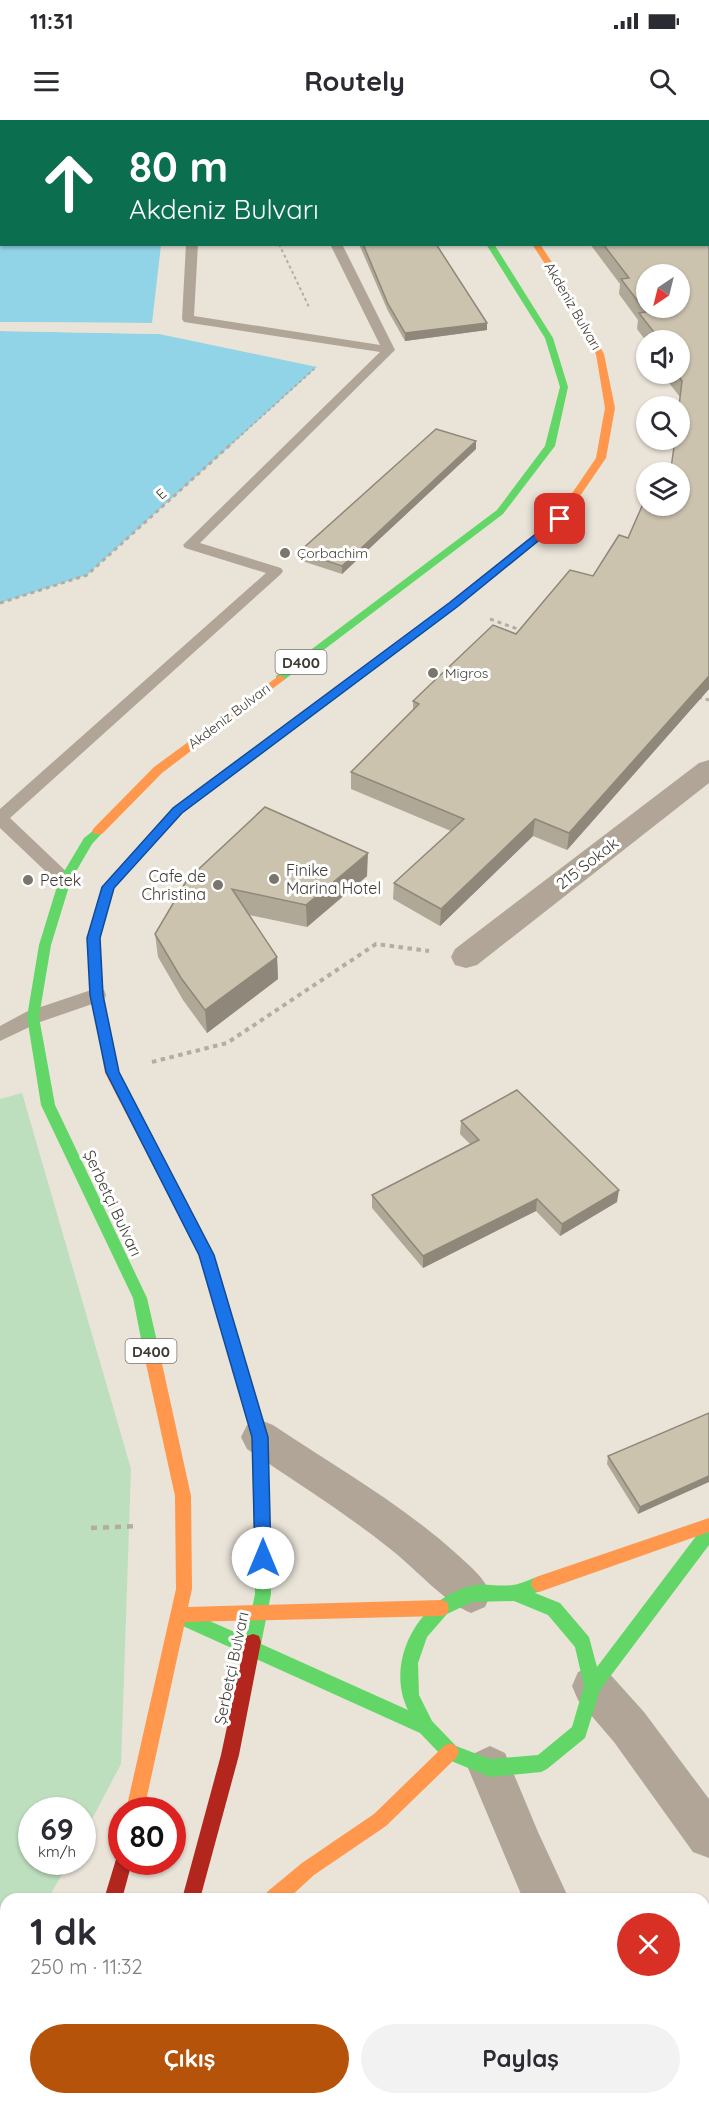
<!DOCTYPE html>
<html lang="tr">
<head>
<meta charset="utf-8">
<style>
  body { margin:0; font-family:Quicksand,sans-serif; background:#f2f2f3; color:#2b2b33; height:100vh; display:flex; flex-direction:column; font-size:22px; white-space:nowrap }
  * { box-sizing:border-box; margin:0 }
  p { font-size:20px; color:#7c7c81 }
  .icon { flex:none; width:33px; height:33px; fill:none; stroke:currentColor; stroke-width:2; stroke-linecap:round; stroke-linejoin:round }
  .map { position:relative; flex:1; overflow:hidden }
  .panel { position:absolute; left:0px; top:1773px; width:710px; height:212px; display:flex; flex-direction:column; background:#fff; border-radius:18px 18px 0 0; box-shadow:0 2px 4px #0004 }
  .panel>* { flex:none }
  .hud { position:absolute; left:0px; top:0px; width:710px; height:126px; box-shadow:0 2px 4px #0004; background:#0b6e4f; color:#fff; overflow:hidden }
  .needle { width:39px; rotate:215deg }
  .buttons { position:absolute; left:636px; top:144px; display:grid; gap:12px }
  .buttons a { display:grid; place-items:center; width:54px; height:54px; border-radius:50%; background:#fff; box-shadow:0 2px 4px #0004; font-size:30px }
  .speed { position:absolute; left:18px; top:1677px; display:flex; gap:12px; font-size:30px; font-weight:700; text-align:center }
  .speed>* { display:grid; place-content:center; width:78px; height:78px; border-radius:50%; background:#fff; box-shadow:0 2px 4px #0004; line-height:1 }
  .speed small { font-size:15px; font-weight:400 }
  .speed .limit { border:9px solid #d22; background:#fff; color:#111 }
  .pin { position:absolute; display:grid; place-items:center; width:51px; height:51px; color:#fff; margin:-26px; border-radius:12px; box-shadow:0 3px 9px #0006 }
  .me { position:absolute; width:66px; margin:-33px; rotate:0deg; stroke-linejoin:round; filter:drop-shadow(0 0 4px #0008) }
  .turn { display:flex; align-items:center; gap:21px; height:126px; padding:0 30px; font-size:27px }
  .turn .icon { width:78px; height:78px; stroke-width:2.5 }
  .turn b { display:block; font-size:42px; line-height:51px }
  .round { display:grid; place-items:center; flex:none; width:63px; height:63px; border-radius:32px; background:#f2f2f3 }
  .headline { display:flex; align-items:center; justify-content:space-between; height:102px; padding:0 30px }
  h1 { font-size:36px; font-weight:800; line-height:45px }
  .action { display:flex; gap:12px; margin-top:auto; padding:12px 30px }
  .action a { flex:1; height:69px; border-radius:36px; background:#b45309; color:#fff; font-size:24px; font-weight:800; line-height:69px; text-align:center }
  .action a+a { background:#f2f2f3; color:#2b2b33 }
  .status { display:flex; justify-content:space-between; align-items:center; height:42px; padding:0 30px; background:#fff; direction:ltr }
  .status svg { height:16px; fill:currentColor }
  header { display:flex; justify-content:space-between; align-items:center; height:78px; padding:0 30px; background:#fff; font-size:27px; font-weight:800 }
  .map>svg:first-child { display:block }
  .green { fill:#bddfbe }
  .water { fill:#92d4e7 }
  .pier { fill:#e9e3d8 }
  .lines { fill:none; stroke-linecap:round; stroke-linejoin:round }
  .path-far3 { stroke:#b3aca0; stroke-width:2; stroke-dasharray:3 3; stroke-linecap:butt }
  .path-far2 { stroke:#b3aca0; stroke-width:3; stroke-dasharray:4 4; stroke-linecap:butt }
  .path-far1 { stroke:#b3aca0; stroke-width:4; stroke-dasharray:4.5 4.5; stroke-linecap:butt }
  .path { stroke:#b3aca0; stroke-width:4.5; stroke-dasharray:6 6; stroke-linecap:butt }
  .lane { fill:#b1a597; fill-rule:evenodd }
  .street { fill:#b1a597; fill-rule:evenodd }
  .fast { fill:#63d668; fill-rule:evenodd }
  .slow { fill:#ff974d; fill-rule:evenodd }
  .jam { fill:#b3261e; fill-rule:evenodd }
  .wall { fill:#afa896 }
  .shaded-wall { fill:#8f887a }
  .building { fill:#ccc3af; stroke:#8f887a; stroke-width:1.5; fill-rule:evenodd }
  .route { fill:#1a73e8; stroke:#114b97; stroke-width:1.5 }
  .poi-dot { fill:#7a766d; stroke:#fff; stroke-width:2 }
  .labels { text-anchor:middle; dominant-baseline:central; stroke-width:6; stroke-linejoin:round; paint-order:stroke }
  .far-street-label { font-size:14px; fill:#3f3b33; stroke:#fff }
  .far-poi-label { font-size:14px; fill:#3f3b33; stroke:#fff; text-anchor:start }
  .shield { fill:#fff; stroke:#797670; stroke-width:1.5 }
  .shield-label { font-size:15px; font-weight:bold; fill:#3f3b33 }
  .street-label { font-size:16px; fill:#3f3b33; stroke:#fff }
  .poi-label { font-size:16px; fill:#3f3b33; stroke:#fff; text-anchor:start }
</style>
</head>
<body>
<div class="status"><b>11:31</b><svg viewBox="0 0 49 12"><path d="M0 12V9h3v3zM5 12V6h3v6zM10 12V3h3v9zM15 12V0h3v12zM26 1h20v11H26zM47 4h2v5h-2z"/></svg></div>
<header><svg class="icon" aria-label="menu" viewBox="0 0 24 24"><path d="M4 6h16M4 12h16M4 18h16"/></svg>Routely<svg class="icon" aria-label="search" viewBox="0 0 24 24"><circle cx="10" cy="10" r="6"/><path d="M15 15l6 6"/></svg></header>
<div class="map">
<svg width="709" height="1984" viewBox="0 0 709 1984">
  <rect width="100%" height="100%" fill="#e9e3d8"/>
  <path class="green" d="M22,973L131,1349L121,1644L83,1716L82,1690H32V1742H69L48,1779H6V1857L0,1868V979Z"/>
  <path class="water" d="M0,84L2,124L161,125L152,203L0,202Z
    M0,211L159,214L317,247L87,455L0,483Z"/>
  <path class="pier" d="M0,202L152,203L153,206L0,205Z
    M0,208L157,211L159,214L0,211Z"/>
  <g class="lines">
    <path class="path-far3" d="M279,124L310,189
      M228,327L314,249"/>
    <path class="path-far2" d="M0,483L87,455L230,325
      M490,499L523,511
      M698,577L709,580"/>
    <path class="path-far1" d="M152,942L227,923L376,824L429,831"/>
    <path class="path" d="M91,1408L139,1406"/>
    <path class="lane" d="M120,0H130V2H120Z
      M270,0H280V2H270Z
      M186,124H198L194,196L380,225L330,124H342L395,230L200,423L281,448L283,451L281,454L10,698L71,756L74,760L71,764H59L0,708V689L266,453L185,428L183,425L380,232L184,202L182,199Z
      M97,868L104,870L106,875L104,880L40,902L0,921V906L26,892Z"/>
    <path class="street" d="M677,0H695L696,2H678Z
      M708,19H709V30H708Z
      M709,640V663L477,845L466,848L455,845L451,837L455,829L699,643Z
      M260,1300L273,1305C336,1347 403,1385 459,1436C472,1448 484,1458 491,1474L485,1487L471,1493C445,1483 414,1447 389,1428C344,1392 294,1361 247,1329L241,1317L247,1305Z
      M593,1546L608,1552L644,1592L709,1679V1738L693,1732L614,1622L578,1580L572,1566L578,1552Z
      M490,1626L505,1633L538,1712L569,1779H523L468,1648L475,1633Z
      M461,1978H510L508,1984H459Z
      M607,1978H655V1984H607Z"/>
    <path class="fast" d="M408,0H416V2H409Z
      M449,0H457V2H450Z
      M486,124H494L553,218L568,267L555,326L503,394L284,560H276V556L497,390L545,326L560,267L545,218Z
      M443,490L448,493L447,495L181,694L168,708H160L158,705L173,688Z
      M98,707L104,711L92,724L71,760L51,825L39,897L55,985L147,1178L161,1239L158,1244L153,1245L148,1244L145,1239L133,1178L41,985L27,897L39,825L59,760L84,718Z
      M196,1109L201,1111L213,1135L268,1317L271,1474L261,1524L408,1590C384,1542 419,1478 471,1466C484,1463 499,1467 513,1465C521,1464 531,1459 539,1456L545,1459L547,1464L545,1469L535,1473L560,1483L589,1517L597,1547L703,1407L709,1405V1425L600,1570L585,1618L547,1649L541,1652L490,1657L444,1638L420,1613L174,1502L172,1496L174,1490L180,1488L246,1517L255,1474L252,1317L199,1135L189,1115L191,1111ZM514,1481L548,1495L575,1527L584,1566L572,1607L538,1635L490,1639L456,1626L432,1601L419,1575L418,1543L427,1517L447,1494L472,1482Z"/>
    <path class="slow" d="M532,124H540L568,167L604,234L615,288L606,338L563,401L443,496L438,493L439,491L556,397L596,338L605,288L596,234L560,167Z
      M280,555L285,558L284,560L162,653L102,714H94L92,711L94,708L154,647Z
      M164,701L168,702L170,705L168,708L114,768L100,818L103,875L119,953L203,1115L201,1119L196,1121L191,1119L105,953L91,875L88,818L102,767L160,702Z
      M153,1233L158,1234L161,1239L191,1376L192,1469L188,1487L441,1480L447,1482L449,1488L447,1494L441,1496L185,1502L144,1690H126L176,1469L175,1376L145,1239L148,1234Z
      M709,1398V1412L539,1472L533,1469L531,1464L533,1459L539,1456Z
      M450,1623L456,1626L459,1632L456,1638L386,1706L314,1755L288,1779H265L267,1772L302,1743L374,1694L444,1626Z
      M6,1971V1978H23L20,1984H0Z
      M101,1978H122L119,1984H99Z"/>
    <path class="jam" d="M253,1514L259,1516L261,1522L239,1635L200,1779H182L221,1635L245,1522L247,1516Z
      M122,1733V1742H132L122,1779H104L117,1736Z"/>
  </g>
  <path class="wall" d="M490,0H653L655,2H491Z
    M709,60V569L567,730L533,716L440,806L393,779L394,763L451,711L351,669V652L413,590V581L516,514L593,456L628,418L671,348L680,277L662,254H680V220L646,221L637,209L638,200L619,174L620,164L590,124H708Z
    M359,124H436L487,210L405,221L388,191Z
    M476,321V329L342,454L299,440V432Z
    M367,756L307,807L249,795L277,837L278,859L207,913L183,880L158,837L155,814L187,760Z
    M461,1001L617,1082L560,1116L536,1091L423,1148L372,1088V1075L470,1024L460,1014Z
    M709,1293L638,1394L607,1344L608,1336Z"/>
  <path class="shaded-wall" d="M487,203V210L405,221V213Z
    M476,321V329L342,454V446Z
    M709,556V569L567,730L569,713Z
    M535,699L533,716L440,806L441,789Z
    M368,733L367,756L307,807L306,785Z
    M277,837L278,859L207,913L205,890Z
    M619,1070L617,1082L560,1116L562,1104Z
    M537,1079L536,1091L423,1148V1136Z
    M709,1356V1362L638,1394L640,1387Z"/>
  <path class="building" d="M146,0H183V2H146Z
    M501,0H653L655,2H502Z
    M708,59L709,60V556L569,713L535,699L441,789L394,763L464,699L351,652L419,584L413,581L493,505L516,514L570,450L593,456L619,415L628,418L646,377V386H680V352H658L660,347L671,348L675,320H680L679,286L682,261L677,254H680V220H660L639,193L646,192L621,159L629,158L603,124H708ZM646,154H680V188H646Z
    M363,124H436L487,203L405,213L388,184Z
    M436,309L476,321L342,446L299,432Z
    M265,687L368,733L306,785L232,769L277,837L205,890L181,858L155,814L187,760Z
    M517,970L619,1070L562,1104L537,1079L423,1136L372,1075L479,1020L461,1001Z
    M709,1293V1356L640,1387L608,1336Z"/>
  <path class="route" d="M557,397L565,399L457,487L182,693L114,768L100,818L103,875L119,952L214,1135L268,1317L271,1438L269,1443L263,1446L257,1443L255,1438L252,1317L199,1135L106,952L90,875L87,818L102,767L173,688L449,483Z"/>
  <g class="poi-dot">
    <circle cx="285" cy="433" r="6"/>
    <circle cx="433" cy="553" r="6"/>
    <circle cx="274" cy="759" r="6"/>
    <circle cx="28" cy="760" r="6"/>
    <circle cx="218" cy="765" r="6"/>
  </g>
  <g class="labels">
    <g class="far-street-label">
      <text transform="translate(573 186) rotate(60)">Akdeniz Bulvarı</text>
      <text transform="translate(161 374) rotate(-42)">E</text>
      <text transform="translate(229 596) rotate(-37)">Akdeniz Bulvarı</text>
    </g>
    <g class="far-poi-label">
      <text x="297" y="433">Çorbachim</text>
      <text x="445" y="553">Migros</text>
    </g>
    <g class="shield">
      <rect x="275.5" y="530" width="51" height="24" rx="4.5"/>
      <rect x="125.5" y="1219" width="51" height="24" rx="4.5"/>
    </g>
    <g class="shield-label">
      <text x="301" y="542">D400</text>
      <text x="151" y="1231">D400</text>
    </g>
    <g class="street-label">
      <text transform="translate(587 743) rotate(-38)">215 Sokak</text>
      <text transform="translate(113 1083) rotate(65)">Şerbetçi Bulvarı</text>
      <text transform="translate(231 1548) rotate(-78)">Şerbetçi Bulvarı</text>
    </g>
    <g class="poi-label">
      <text x="286" y="750">Finike<tspan x="286" dy="18">Marina Hotel</tspan></text>
      <text x="206" y="756" text-anchor="end">Cafe de<tspan x="206" dy="18">Christina</tspan></text>
      <text x="40" y="760">Petek</text>
    </g>
  </g>
</svg>
<div class="buttons">
<a><svg class="needle" viewBox="-14 -14 28 28"><path d="M0-13l5 13h-10z" fill="#e53935"/><path d="M0 13l5-13h-10z" fill="#7c7c81"/></svg></a>
<a><svg class="icon" aria-label="sound" viewBox="0 0 24 24"><path d="M4 9h4l5-4v14l-5-4H4zM17 9q2 3 0 6"/></svg></a>
<a><svg class="icon" aria-label="search" viewBox="0 0 24 24"><circle cx="10" cy="10" r="6"/><path d="M15 15l6 6"/></svg></a>
<a><svg class="icon" aria-label="layers" viewBox="0 0 24 24"><path d="M12 4l9 5-9 5-9-5zM3 14l9 5 9-5"/></svg></a>
</div>
<div class="speed"><div>69<small>km/h</small></div><div class="limit">80</div></div>
<div class="pin" style="left:560px;top:399px;background:#d93025"><svg class="icon" aria-label="arrive" viewBox="0 0 24 24"><path d="M6 21V4h12l-3 4 3 4H6"/></svg></div>
<svg class="me" style="left:263px;top:1438px" viewBox="-20 -20 40 40"><circle r="19" fill="#fff"/><path d="M0-13L10 11 0 6-10 11z" fill="#1a73e8"/></svg>
<div class="hud">
<div class="turn"><svg class="icon" aria-label="ahead" viewBox="0 0 24 24"><path d="M12 20V5M6 11l6-6 6 6"/></svg><div><b>80 m</b>Akdeniz Bulvarı</div></div>
</div>
<section class="panel">
<div class="headline"><div><h1>1 dk</h1><p>250 m · 11:32</p></div><a class="round" style="background:#d93025;color:#fff"><svg class="icon" aria-label="close" viewBox="0 0 24 24"><path d="M6 6l12 12M18 6L6 18"/></svg></a></div>
<div class="action"><a>Çıkış</a><a>Paylaş</a></div>
</section>
</div>
</body>
</html>
